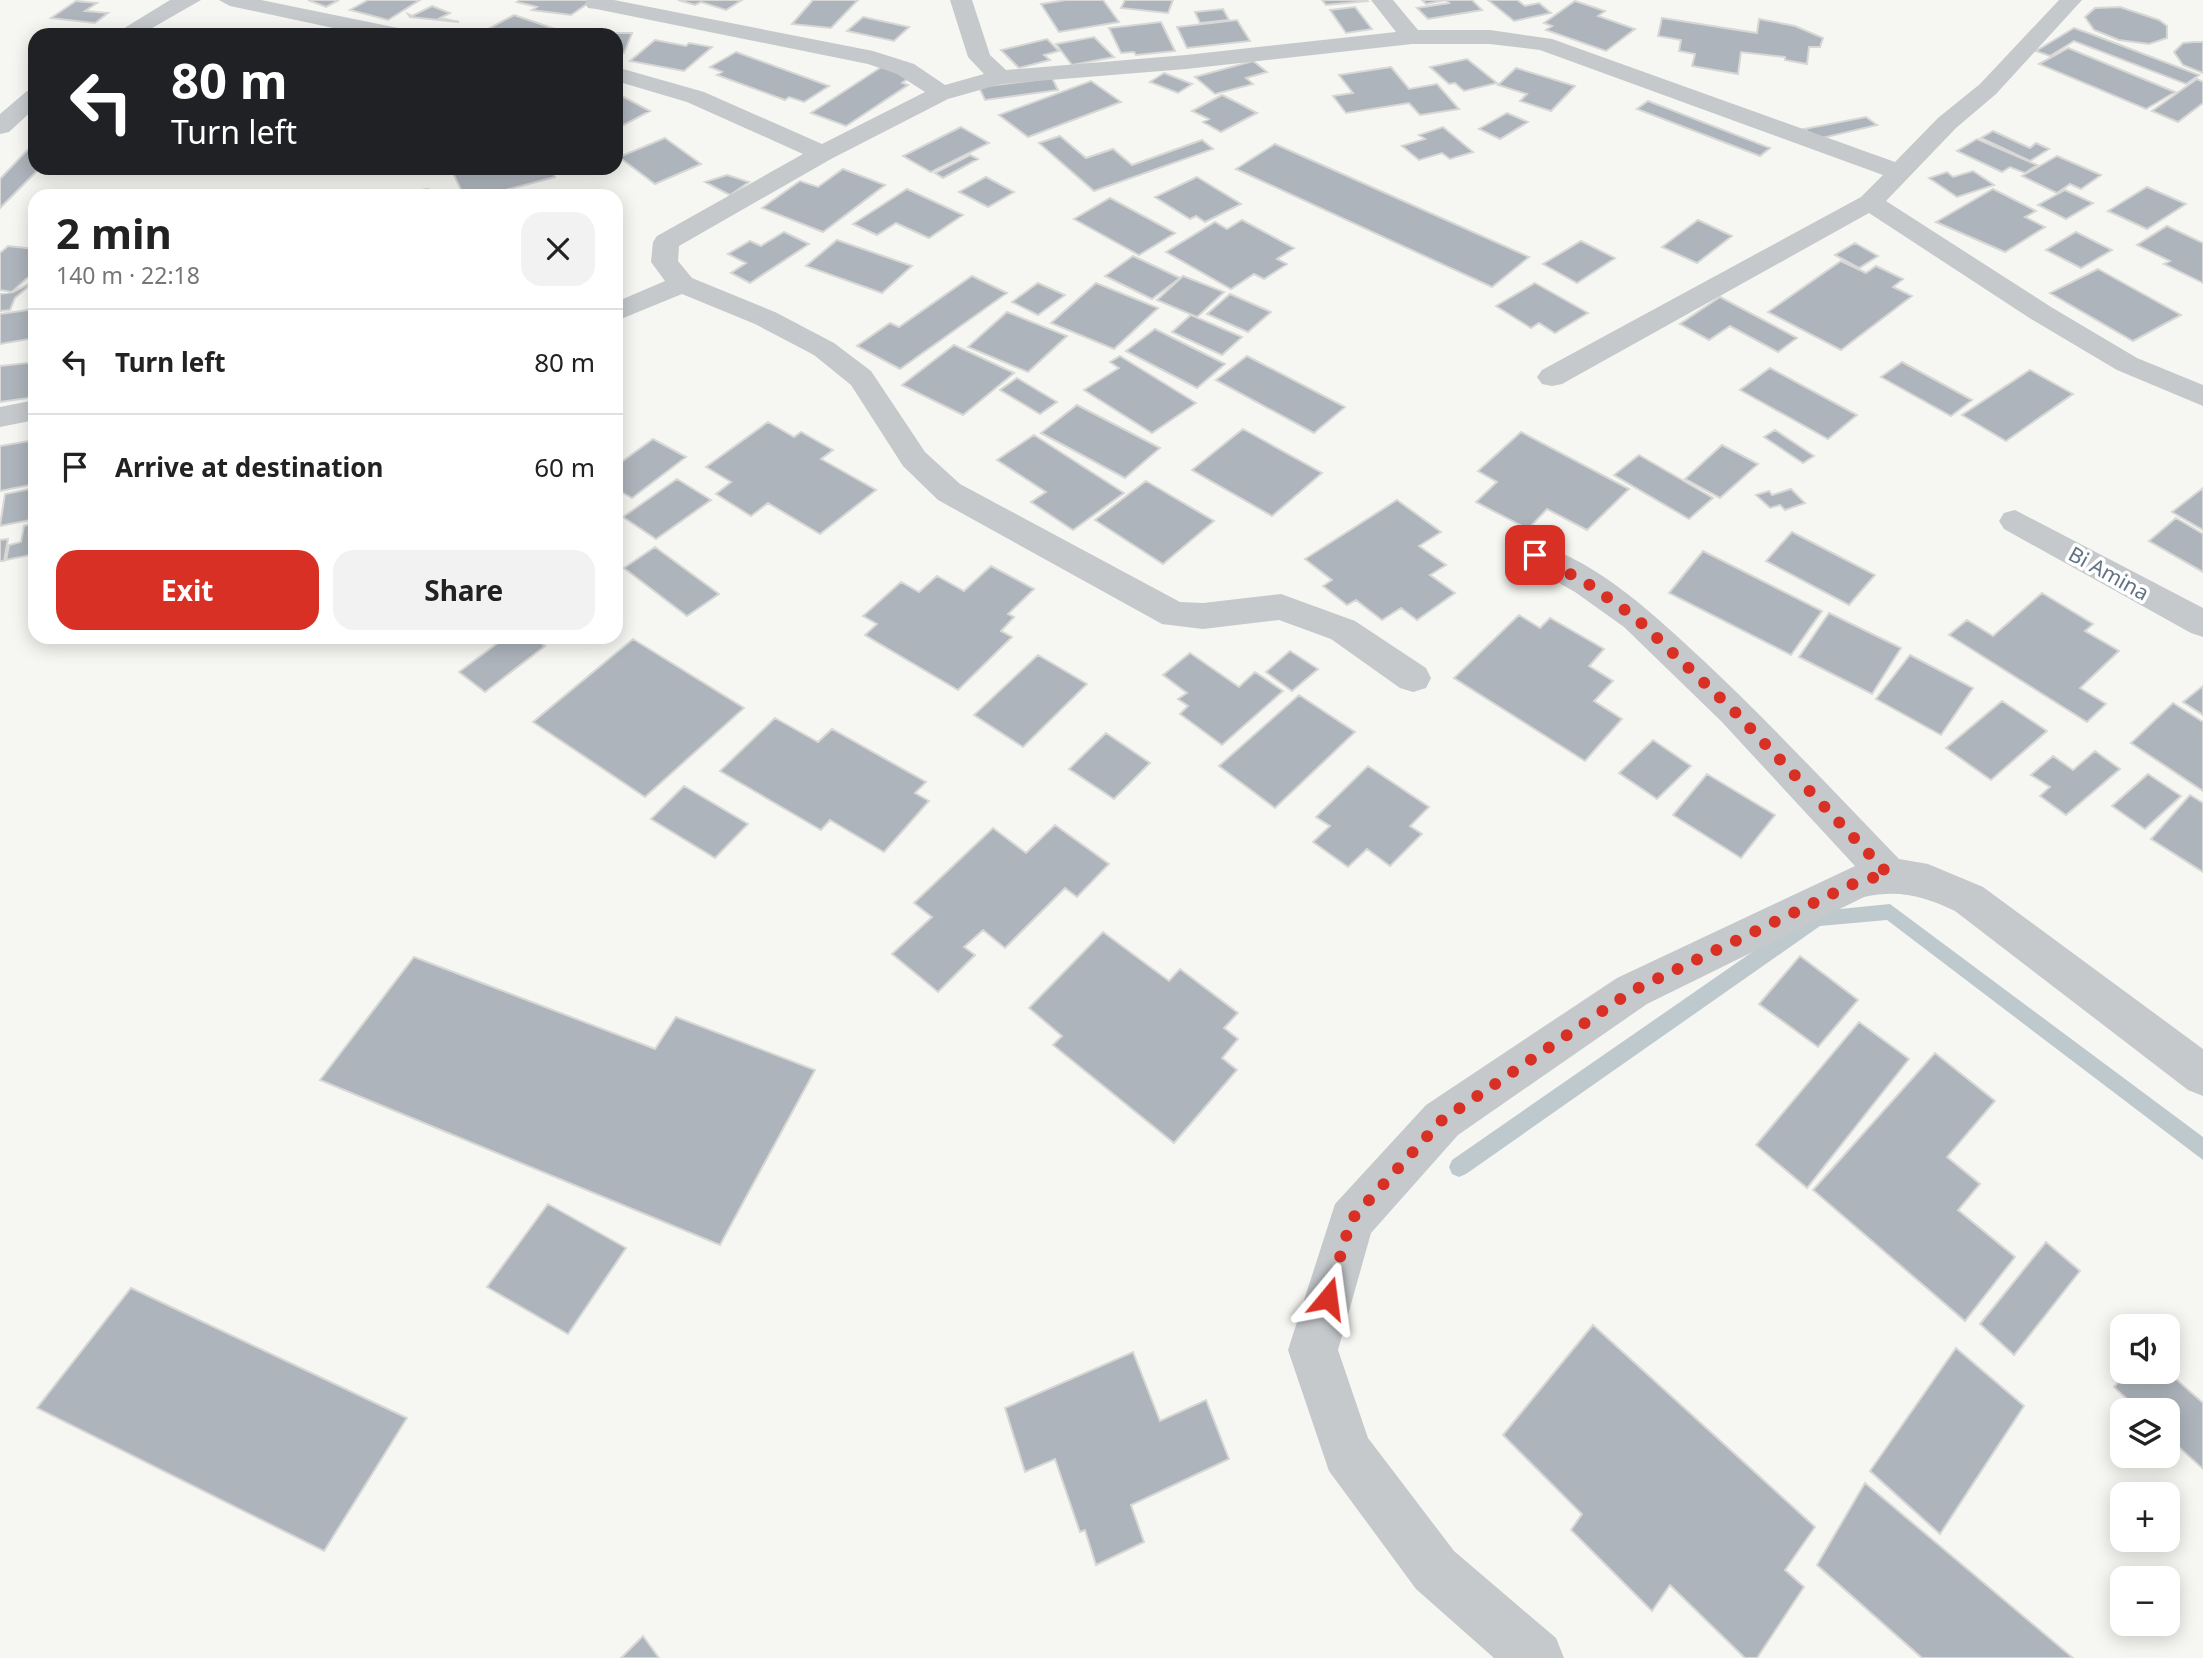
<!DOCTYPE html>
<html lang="en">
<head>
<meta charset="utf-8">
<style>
  body { margin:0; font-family:"Noto Sans",sans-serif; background:#f2f2f2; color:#222; height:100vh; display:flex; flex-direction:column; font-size:26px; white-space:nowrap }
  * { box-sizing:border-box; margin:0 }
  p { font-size:23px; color:#767676 }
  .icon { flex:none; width:38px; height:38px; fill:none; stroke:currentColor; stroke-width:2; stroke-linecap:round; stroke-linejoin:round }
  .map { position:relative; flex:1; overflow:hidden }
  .panel { position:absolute; left:28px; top:189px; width:595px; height:455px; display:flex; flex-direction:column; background:#fff; border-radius:21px; box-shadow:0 4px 18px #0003 }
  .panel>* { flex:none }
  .hud { position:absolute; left:28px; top:28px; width:595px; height:147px; border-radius:21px; box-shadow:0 4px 18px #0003; background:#202124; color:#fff; overflow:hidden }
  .fabs { position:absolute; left:2110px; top:1314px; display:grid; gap:14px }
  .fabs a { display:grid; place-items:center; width:70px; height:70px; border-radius:14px; background:#fff; box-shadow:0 4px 18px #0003; font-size:35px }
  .pin { position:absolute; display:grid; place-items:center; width:60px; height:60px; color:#fff; margin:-30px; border-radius:14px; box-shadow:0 4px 10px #0006 }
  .me { position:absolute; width:77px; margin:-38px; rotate:16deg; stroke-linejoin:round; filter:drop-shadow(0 0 5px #0008) }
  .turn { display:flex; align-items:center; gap:24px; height:147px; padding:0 28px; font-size:32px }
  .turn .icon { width:91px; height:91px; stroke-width:2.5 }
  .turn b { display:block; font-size:49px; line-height:60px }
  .round { display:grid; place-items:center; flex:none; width:74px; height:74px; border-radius:21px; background:#f2f2f2 }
  .summary { display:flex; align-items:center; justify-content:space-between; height:119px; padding:0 28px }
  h1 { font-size:42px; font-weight:700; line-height:52px }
  .primary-button { display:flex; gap:14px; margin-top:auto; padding:14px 28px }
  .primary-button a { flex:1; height:80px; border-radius:21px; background:#d93025; color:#fff; font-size:28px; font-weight:700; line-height:80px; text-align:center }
  .primary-button a+a { background:#f2f2f2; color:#222 }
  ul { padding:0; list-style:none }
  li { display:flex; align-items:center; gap:21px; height:105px; padding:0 28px; border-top:2px solid #e0e0e0 }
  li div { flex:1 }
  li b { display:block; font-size:26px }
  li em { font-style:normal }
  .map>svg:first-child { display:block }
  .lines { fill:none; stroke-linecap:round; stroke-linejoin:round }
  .stream { fill:#bec9ce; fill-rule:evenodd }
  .building { fill:#adb4bb; stroke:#d7d7d5; stroke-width:2 }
  .street { fill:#c5c9cc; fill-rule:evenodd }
  .route { stroke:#d93025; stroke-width:12; stroke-dasharray:0 21.6 }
  .labels { text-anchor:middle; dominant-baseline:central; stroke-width:7; stroke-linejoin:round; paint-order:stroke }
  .street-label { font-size:21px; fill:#627386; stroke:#fff }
</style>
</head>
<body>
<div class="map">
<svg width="2203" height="1658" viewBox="0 0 2203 1658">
  <rect width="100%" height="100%" fill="#f6f6f2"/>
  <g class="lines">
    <path class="stream" d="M1890,904L2203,1137V1160L1887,920L1820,926L1466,1174L1459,1177L1452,1174L1449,1167L1452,1160L1810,912Z"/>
  </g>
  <path class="building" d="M308,0H339L326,7Z
    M368,0H420L388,20L350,10Z
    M520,0H593L571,15L532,10L537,7L517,2Z
    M678,0H742L726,10L701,2L695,5Z
    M813,0H858L831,28L792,24Z
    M1066,0H1103L1119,22L1059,32L1041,4Z
    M1125,0H1173L1168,13L1121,8Z
    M1322,0H1365L1367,1L1326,5Z
    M1422,0H1472L1482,10L1428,19L1417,8L1449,3L1446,0L1426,4Z
    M1488,0H1517L1525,6L1539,3L1551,13L1514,21Z
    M76,1L97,3L85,11L108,13L95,23L51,18Z
    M1575,1L1605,11L1598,16L1635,29L1606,51L1546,30L1552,26L1544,23Z
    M432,6L450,13L440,18L459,22L410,17L408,14L412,16Z
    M1355,7L1372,29L1346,33L1330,10Z
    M2120,7L2159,20L2167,26V38L2149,44L2119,40L2094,30L2085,17L2095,8Z
    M1223,9L1229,20L1200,23L1195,12Z
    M514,15L555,29L545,35H477Z
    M863,17L909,27L894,41L847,31Z
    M1662,18L1757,33L1759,19L1795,26L1823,38L1820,47H1809L1807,64L1785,60V57L1741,52L1738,74L1692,66L1695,54L1679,51L1681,40L1658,36Z
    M1237,20L1250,41L1187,48L1177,27Z
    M1161,22L1175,51L1136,55L1134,52L1121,53L1109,28Z
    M2074,28L2091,34L2199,75L2186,84L2074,41L2050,56L2036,51Z
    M564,33H632L624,53L616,54V35Z
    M1094,37L1114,57L1072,65L1056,44Z
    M1047,39L1059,51L1044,55L1050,60L1019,68L1001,50Z
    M655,40L686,46L689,43L712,47L684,71L630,61Z
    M2194,42H2203V73L2183,65L2174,52L2183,43Z
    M2068,48L2175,92L2146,109L2039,64Z
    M736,52L829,86L804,102L789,97L785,100L717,75L722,72L710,67Z
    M1467,59L1497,83L1464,91L1455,83L1449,84L1430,67Z
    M1253,61L1267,72L1246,78L1253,84L1215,94L1195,77Z
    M883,66L911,76L902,83L908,85L846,126L811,113Z
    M1391,67L1409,89L1437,84L1459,109L1420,115L1409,103L1346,113L1333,96L1353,93L1339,75Z
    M1516,68L1575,86L1551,111L1520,101L1527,94L1498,85Z
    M1164,73L1192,84L1178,93L1150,82Z
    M1052,78L1058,90L985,100L979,87Z
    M2197,79L2203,82V103L2178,122L2152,111Z
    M1091,81L1121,102L1028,137L999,115Z
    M616,93L650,111L616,129Z
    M1222,95L1240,104L1257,113L1221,132L1203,122L1209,119L1192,111Z
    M1648,101L1770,148L1760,156L1637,109Z
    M1507,113L1528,122L1500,139L1479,129Z
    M1866,117L1877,125L1818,139L1804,129Z
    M961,127L989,143L931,172L903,156Z
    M1443,127L1473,152L1450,159L1442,153L1419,160L1402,146L1425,139L1419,135Z
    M1993,131L2030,148L2036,143L2049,149L2030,161L1981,138Z
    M1060,136L1086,158L1113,149L1132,165L1202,140L1213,149L1094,191L1039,143Z
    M665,138L701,164L655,184L619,157Z
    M1977,139L2037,165L2025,173L2010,167L2002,172L1957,151Z
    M35,142V168H40L0,208V179Z
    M1275,144L1529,257L1492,287L1236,169Z
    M970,155L978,159L943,178L935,173Z
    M2057,156L2101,175L2081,189L2070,184L2057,193L2022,176Z
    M464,168H550L555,177L483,196H464L452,171Z
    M843,169L885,185L823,232L762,208L800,181L818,187Z
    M1973,171L1994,185L1957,197L1929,178L1947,172L1953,177Z
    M727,175L749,182L730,195L705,182Z
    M986,177L1014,192L988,207L959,192Z
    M1197,177L1241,204L1205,222L1196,216L1190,219L1155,197Z
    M2147,187L2186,204L2147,229L2108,211Z
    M428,189L427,196H401V193Z
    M907,189L963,215L929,238L896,223L877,235L853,224Z
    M1993,189L2036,211L2025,217L2045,227L2005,252L1936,222Z
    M2065,190L2093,203L2066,219L2038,205Z
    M1110,198L1175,233L1139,255L1074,219Z
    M1242,220L1294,248L1277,259L1287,264L1264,279L1254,274L1231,289L1166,252L1215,222L1227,229Z
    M1698,220L1732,236L1697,263L1662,247Z
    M2167,226L2203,243V283L2164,264L2170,261L2137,245Z
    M784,232L809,244L750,283L731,273L746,263L728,254L750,241L761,246Z
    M2076,232L2112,250L2081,268L2046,250Z
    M837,240L912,266L882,293L806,266Z
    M1581,241L1615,258L1577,283L1543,264Z
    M1855,243L1878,256L1859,268L1835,255Z
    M8,246L35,249V279L27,278L12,292L0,290V253Z
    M1133,256L1180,278L1152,299L1105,276Z
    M1841,261L1866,273L1876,266L1903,279L1893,287L1912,296L1841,350L1768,312Z
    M2098,269L2181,315L2133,341L2050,293Z
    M972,276L1007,293L900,369L857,346L890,323L899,327Z
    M1183,276L1224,292L1197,317L1157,300Z
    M35,281L15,298L10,310L0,311V294L13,292Z
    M1038,283L1065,295L1038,315L1012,302Z
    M1096,283L1158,308L1114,349L1051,323Z
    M1535,283L1588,313L1555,333L1539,323L1531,328L1496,306Z
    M1230,294L1271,312L1248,332L1207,314Z
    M1720,297L1797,338L1778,352L1730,326L1709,340L1680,324Z
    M35,309V338L0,344V314Z
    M1007,312L1067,336L1028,372L968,347Z
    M1191,315L1242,337L1222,355L1172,332Z
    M1155,329L1225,364L1197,388L1126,351Z
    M954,345L1014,373L963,415L902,385Z
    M1120,356L1196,403L1152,433L1084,390L1119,368L1110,362Z
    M1247,356L1345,407L1314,433L1216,380Z
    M35,362V397L0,402V366Z
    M1902,362L1972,400L1951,416L1881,377Z
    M1770,368L1857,415L1828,439L1740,390Z
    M2030,370L2073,394L2006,441L1962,415Z
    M1017,378L1057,402L1040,414L1000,390Z
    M1077,405L1160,448L1125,478L1041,433Z
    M768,422L794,437L801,432L833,450L821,459L876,490L820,534L768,503L751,516L716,494L731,482L706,467Z
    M1243,429L1322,473L1272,516L1192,470Z
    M1775,430L1814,456L1803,463L1764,437Z
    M1521,432L1629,489L1587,530L1547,509L1528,529L1476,502L1497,482L1478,471Z
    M1034,435L1124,493L1073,530L1031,502L1046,492L997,460Z
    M653,439L686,457L632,498L616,489V466Z
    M35,440V484L0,491V446Z
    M1722,445L1758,464L1720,498L1685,479Z
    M1639,455L1713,498L1689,519L1614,475Z
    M677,479L711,500L656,539L623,517Z
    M1146,481L1214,521L1163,564L1095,520Z
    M35,488V519L0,526L5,494Z
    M2203,488V530L2172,512Z
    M1791,489L1805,503L1785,510L1780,505L1770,508L1756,495L1769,491L1772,495Z
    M1397,500L1441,532L1419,546L1446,565L1430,575L1455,593L1417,620L1401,608L1382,620L1356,600L1347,605L1323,586L1332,580L1305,559Z
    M2176,518L2203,534V572L2149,541Z
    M35,523V554L6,560L9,545L21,542L24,526Z
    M1792,532L1875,575L1849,605L1766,561Z
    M8,539L4,561H0V540Z
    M655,547L719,594L687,616L624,568Z
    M1703,551L1822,611L1791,655L1669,593Z
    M991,566L1034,589L1008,614L1014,617L1001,631L1012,637L958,690L865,635L877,624L863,616L901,582L919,592L937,576L964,591Z
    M2042,593L2093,624L2085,631L2119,651L2080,688L2106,704L2087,722L1949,635L1967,620L1993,636Z
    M1829,613L1901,648L1872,694L1799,657Z
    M1519,615L1540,628L1550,618L1604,649L1589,666L1613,681L1594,701L1622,719L1585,761L1454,678Z
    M506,637H532L545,646L485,692L459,672Z
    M633,639L744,708L645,797L533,722Z
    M1290,651L1318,669L1292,691L1266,672Z
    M1190,653L1239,687L1255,672L1283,691L1222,745L1180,714L1188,706L1178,699L1187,693L1163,675Z
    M1038,655L1087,684L1023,747L974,715Z
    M1910,655L1973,688L1941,735L1876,699Z
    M2203,686V715L2183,702Z
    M1299,695L1355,732L1275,808L1219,766Z
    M2002,701L2047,731L1991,780L1946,748Z
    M2173,703L2203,722V791L2131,743Z
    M775,718L818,742L832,729L926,782L915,793L929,801L884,852L830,820L821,830L720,771Z
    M1106,733L1150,763L1114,799L1069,769Z
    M1653,740L1691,766L1657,799L1619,773Z
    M2095,751L2120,769L2066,815L2040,796L2050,787L2031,775L2053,756L2073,770Z
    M1368,766L1429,807L1410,826L1422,834L1390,866L1367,849L1348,867L1313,842L1330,826L1316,817Z
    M1707,774L1775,815L1741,858L1673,815Z
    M2148,774L2181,796L2145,829L2112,806Z
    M684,786L748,824L715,858L651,819Z
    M2190,795L2203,803V872L2151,839Z
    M1055,825L1109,864L1077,897L1065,888L1005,948L983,930L964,947L975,955L938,992L892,954L932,917L914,903L993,828L1026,853Z
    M1103,932L1169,981L1180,969L1238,1013L1224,1028L1238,1039L1222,1058L1237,1070L1174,1143L1053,1045L1062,1036L1029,1008Z
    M1800,956L1858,1000L1818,1047L1759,1004Z
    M414,957L655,1049L676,1017L815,1070L720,1245L320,1080Z
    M1859,1022L1909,1059L1807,1188L1756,1145Z
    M1935,1053L1995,1101L1947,1157L1980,1184L1958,1210L2015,1257L1965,1321L1813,1190Z
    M548,1204L626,1248L568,1334L487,1287Z
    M2046,1242L2080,1271L2014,1355L1980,1324Z
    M131,1288L407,1418L324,1551L37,1408Z
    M1593,1325L1815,1527L1785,1570L1804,1587L1757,1658H1745L1670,1585L1652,1611L1571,1530L1582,1514L1503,1435Z
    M1956,1348L2024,1406L1940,1534L1870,1471Z
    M1133,1352L1160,1421L1206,1400L1229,1459L1131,1505L1144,1542L1096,1565L1085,1530L1080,1532L1055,1459L1025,1472L1005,1408Z
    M2127,1372H2168L2203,1403V1469L2168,1437V1410H2139L2114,1387Z
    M1865,1483L2073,1658H1922L1817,1565Z
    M643,1636L659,1658H621Z"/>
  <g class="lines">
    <path class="street" d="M170,0H201L140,35H113Z
      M219,0H261L398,28L409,35H366L230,6Z
      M587,0H614L873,51L914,64L945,85L984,74L968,57L950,0H972L990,55L1006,70L1186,55L1396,32L1371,0H1393L1418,30H1490L1552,39L1895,162L1938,118L1980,84L2059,0H2082L1996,94L1956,128L1886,201L2051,307L2137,358L2203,385V406L2117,370L2031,319L1869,213L1562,384L1552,386L1542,384L1537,377L1542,370L1861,197L1883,175L1540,50L1490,44H1412L1186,69L1001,84L948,99L831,159L679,246L678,261L692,278L775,312L834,343L871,371L925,452L960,484L1180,602L1203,603L1281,594L1355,621L1426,668L1431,678L1426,688L1413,692L1400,688L1331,639L1279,620L1203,629L1162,624L938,500L903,466L851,385L814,355L755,324L682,294L616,321V302L665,281L651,262L653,242L657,236L803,154L687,102L616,81V67L704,92L822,144L925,92L897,74L868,64L596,9L588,8L585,3Z
      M35,89V108L9,132L0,134V114L27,91Z
      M35,400V420L0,427V407Z
      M2015,510L2203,608V637L2191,633L2004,529L1999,521L2004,513Z
      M1535,543C1601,563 1655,616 1704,661C1772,725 1835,793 1899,859L1928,864L1983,887L2203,1049V1096L2188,1090L1955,911C1924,896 1899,889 1864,897L1647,1004L1458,1135L1371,1233L1338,1350L1368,1438L1454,1551L1556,1638L1564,1658H1494L1416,1589L1329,1471L1288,1350L1335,1204L1426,1105L1617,978L1855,866L1721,721L1624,627L1575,592L1523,563L1519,555L1523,547Z"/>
  </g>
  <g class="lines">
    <path class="route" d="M1328,1298L1351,1220L1442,1120L1632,991L1857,882L1888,874L1734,711L1636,618L1587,583L1535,555"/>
  </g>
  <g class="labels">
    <g class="street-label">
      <text transform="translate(2109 573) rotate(29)">Bi Amina</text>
    </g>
  </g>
</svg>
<div class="fabs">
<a><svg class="icon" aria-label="sound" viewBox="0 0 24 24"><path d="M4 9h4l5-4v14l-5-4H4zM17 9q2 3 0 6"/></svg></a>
<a><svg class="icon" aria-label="layers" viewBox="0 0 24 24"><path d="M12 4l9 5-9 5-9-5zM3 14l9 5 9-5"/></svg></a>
<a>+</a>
<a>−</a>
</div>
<div class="pin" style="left:1535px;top:555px;background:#d93025"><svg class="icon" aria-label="arrive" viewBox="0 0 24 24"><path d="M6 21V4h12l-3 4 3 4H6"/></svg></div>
<svg class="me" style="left:1328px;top:1298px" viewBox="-20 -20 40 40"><path d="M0-17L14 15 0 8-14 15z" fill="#d93025" stroke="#fff" stroke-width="4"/></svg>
<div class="hud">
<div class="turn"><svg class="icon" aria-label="left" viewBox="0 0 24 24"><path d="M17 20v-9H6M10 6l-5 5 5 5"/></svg><div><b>80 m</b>Turn left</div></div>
</div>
<section class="panel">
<div class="summary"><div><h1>2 min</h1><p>140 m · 22:18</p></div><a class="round"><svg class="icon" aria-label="close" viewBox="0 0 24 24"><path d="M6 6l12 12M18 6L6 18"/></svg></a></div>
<ul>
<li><svg class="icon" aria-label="left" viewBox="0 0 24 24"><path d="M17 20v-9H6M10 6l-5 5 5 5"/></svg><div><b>Turn left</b></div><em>80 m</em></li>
<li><svg class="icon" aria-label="arrive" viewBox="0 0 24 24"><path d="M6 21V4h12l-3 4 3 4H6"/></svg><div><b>Arrive at destination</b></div><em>60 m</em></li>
</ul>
<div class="primary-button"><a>Exit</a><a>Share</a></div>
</section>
</div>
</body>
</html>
